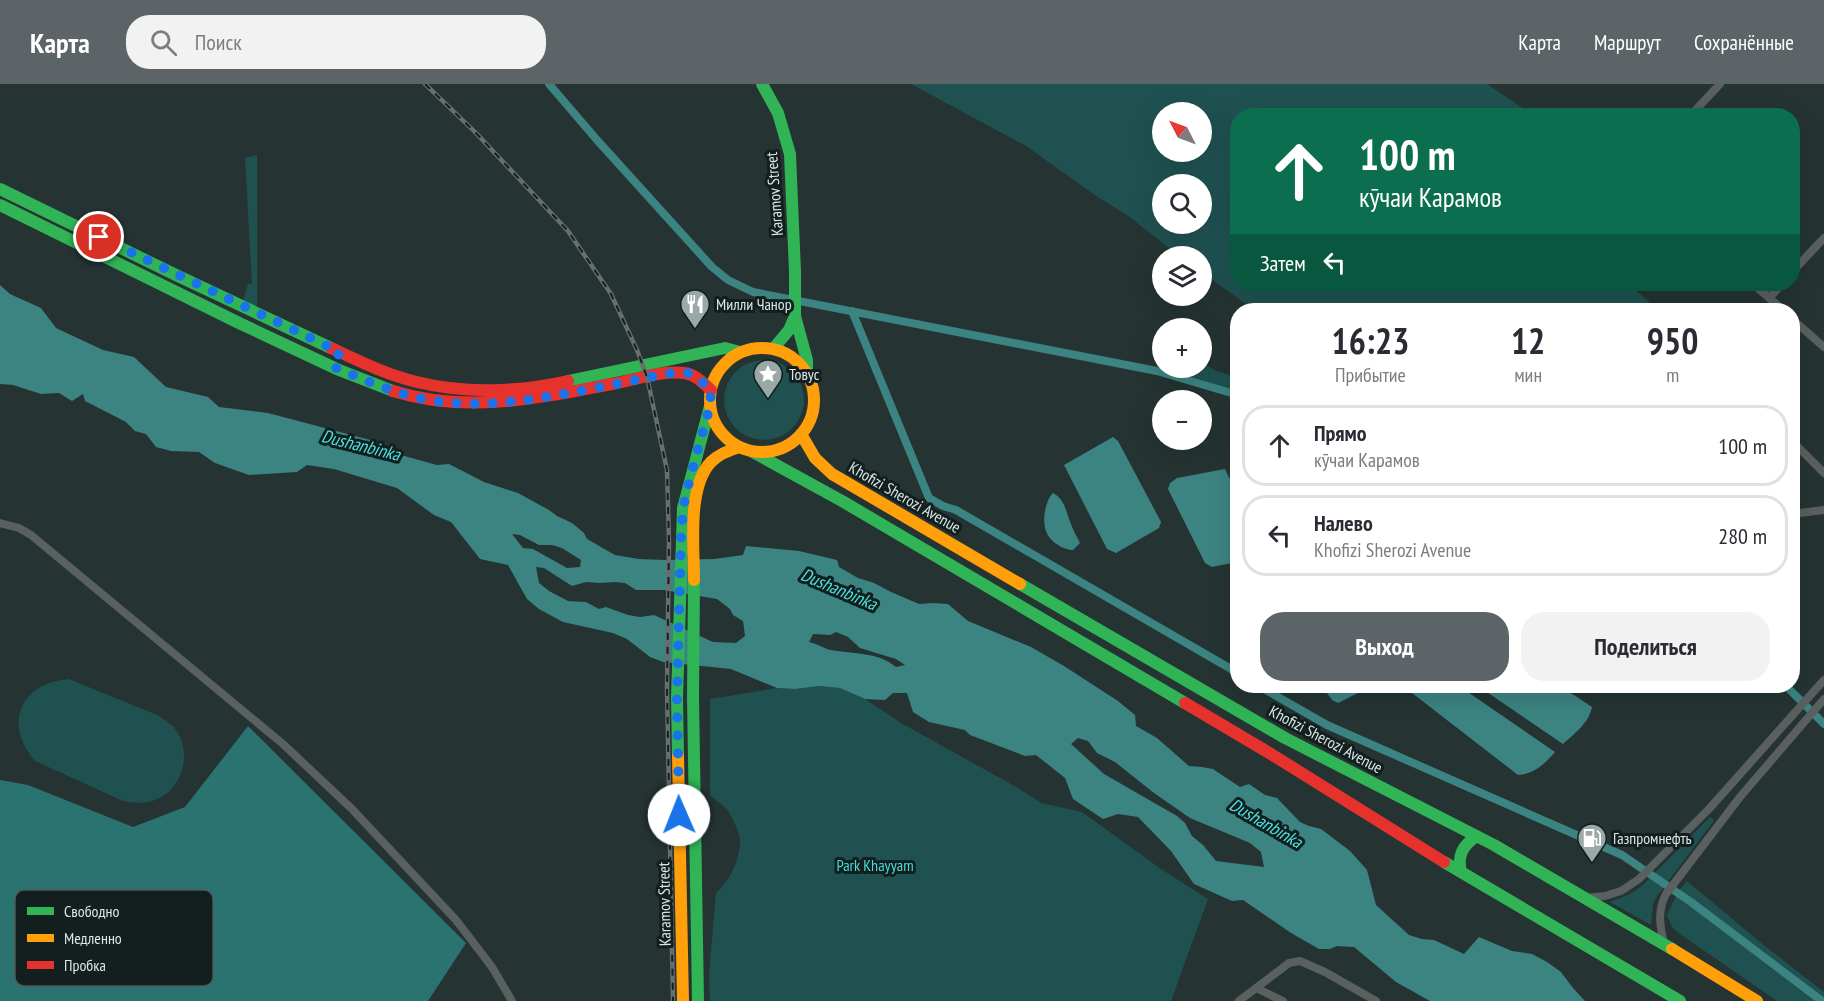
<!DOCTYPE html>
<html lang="ru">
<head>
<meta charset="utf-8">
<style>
  body { margin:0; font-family:"PT Sans Narrow",sans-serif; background:#f2f2f3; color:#2b2b33; height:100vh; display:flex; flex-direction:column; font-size:22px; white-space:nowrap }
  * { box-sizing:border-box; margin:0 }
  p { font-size:20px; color:#7c7c81 }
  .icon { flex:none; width:33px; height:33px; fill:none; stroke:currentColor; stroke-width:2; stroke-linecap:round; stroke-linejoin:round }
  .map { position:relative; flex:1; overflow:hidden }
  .drawer { position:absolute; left:1230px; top:219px; width:570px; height:390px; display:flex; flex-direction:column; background:#fff; border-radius:24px; box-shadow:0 6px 24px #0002 }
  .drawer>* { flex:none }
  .banner { position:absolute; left:1230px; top:24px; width:570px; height:183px; border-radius:24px; box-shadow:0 6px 24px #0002; background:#0b6e4f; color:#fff; overflow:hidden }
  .needle { width:39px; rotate:312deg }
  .buttons { position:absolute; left:1152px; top:18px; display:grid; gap:12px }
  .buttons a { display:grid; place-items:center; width:60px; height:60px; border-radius:50%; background:#fff; box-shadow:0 6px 24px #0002; font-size:30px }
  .pin { position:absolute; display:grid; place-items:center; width:51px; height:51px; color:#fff; margin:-26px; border:3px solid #fff; border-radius:50%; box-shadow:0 2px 6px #0007 }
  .me { position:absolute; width:66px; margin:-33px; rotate:359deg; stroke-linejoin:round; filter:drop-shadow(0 0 4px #0008) }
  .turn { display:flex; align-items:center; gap:21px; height:126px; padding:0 30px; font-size:27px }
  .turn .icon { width:78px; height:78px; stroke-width:2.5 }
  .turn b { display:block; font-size:42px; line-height:51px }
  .then { display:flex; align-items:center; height:57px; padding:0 30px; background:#0003; gap:12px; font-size:22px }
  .eta { display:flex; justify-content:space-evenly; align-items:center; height:102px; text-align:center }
  .eta b { font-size:36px; font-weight:700; line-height:42px }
  .primary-button { display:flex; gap:12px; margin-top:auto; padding:12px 30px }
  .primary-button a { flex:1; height:69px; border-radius:24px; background:#5d6468; color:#fff; font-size:24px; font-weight:700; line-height:69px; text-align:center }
  .primary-button a+a { background:#f2f2f3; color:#2b2b33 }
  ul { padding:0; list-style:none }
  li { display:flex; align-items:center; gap:18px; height:81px; margin:0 12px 9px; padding:0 18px; border:3px solid #e1e1e2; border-radius:24px }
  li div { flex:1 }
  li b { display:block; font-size:22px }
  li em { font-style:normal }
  header { display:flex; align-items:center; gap:36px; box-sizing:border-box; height:84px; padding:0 30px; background:#5d6468; color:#fff }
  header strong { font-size:28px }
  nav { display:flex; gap:33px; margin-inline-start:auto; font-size:21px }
  .search { width:420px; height:54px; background:#f2f2f3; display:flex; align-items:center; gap:15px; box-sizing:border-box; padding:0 21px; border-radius:24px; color:#7c7c81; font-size:22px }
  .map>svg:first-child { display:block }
  .green { fill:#1f5150; fill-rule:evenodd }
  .forest { fill:#2b7371 }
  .water { fill:#3b8482; fill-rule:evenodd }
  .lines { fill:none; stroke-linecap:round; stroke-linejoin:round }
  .canal { stroke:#3b8482; stroke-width:8 }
  .street { stroke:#5a5f5f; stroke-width:8 }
  .fast { stroke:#30b455; stroke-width:12 }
  .slow { stroke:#ff9f0a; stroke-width:12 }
  .jam { stroke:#e5322d; stroke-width:12 }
  .rail-casing { stroke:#686e6e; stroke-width:4.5 }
  .rail { stroke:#131e1e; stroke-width:2; stroke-dasharray:7; stroke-linecap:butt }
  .route { stroke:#1a73e8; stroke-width:10; stroke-dasharray:0 18 }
  .labels { text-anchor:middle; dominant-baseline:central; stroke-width:6; stroke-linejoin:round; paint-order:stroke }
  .street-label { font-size:16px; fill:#d9e8e7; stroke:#131e1e }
  .poi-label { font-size:16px; fill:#d9e8e7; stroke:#131e1e; text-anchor:start }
  .park-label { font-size:16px; fill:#43dfdc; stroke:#131e1e }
  .water-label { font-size:18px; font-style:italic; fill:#48e2e0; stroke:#131e1e }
  .key { fill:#131e1e; stroke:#4e5b5a; stroke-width:1.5 }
  .key-label { font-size:16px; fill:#d9e8e7 }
</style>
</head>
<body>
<header>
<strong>Карта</strong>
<div class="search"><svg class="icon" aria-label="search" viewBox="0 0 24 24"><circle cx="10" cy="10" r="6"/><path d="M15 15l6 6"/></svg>Поиск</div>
<nav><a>Карта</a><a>Маршрут</a><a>Сохранённые</a></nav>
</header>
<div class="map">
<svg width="1824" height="917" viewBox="0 0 1824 917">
  <rect width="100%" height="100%" fill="#253333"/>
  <path class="green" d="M911,0H1487L1533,31L1238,32V200H1628L1653,221L1670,219L1678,226H1254L1202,188V172H1179L1127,131L1096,112L1026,62ZM1202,28V68H1162V28ZM1202,100V140H1162V100Z
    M257,71V224L243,217L248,200H252L245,74Z
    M1161,276H1162V284H1202V279L1216,287L1237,293V307L1159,283Z
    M724 316a40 40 0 1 1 80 0a40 40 0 1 1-80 0Z
    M69,595L157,631C165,636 173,641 178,649C192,673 181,706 155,716C145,720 134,719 123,717L35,677C3,640 20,599 69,595Z
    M819,602L840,604L865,615L901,639L1018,704L1041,719L1082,728L1161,785L1208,815L1171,917H710L709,890L716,809C729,798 740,776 740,758C740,749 733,735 728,727C724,721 716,716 710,712V615L777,604L795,605Z
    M1711,733L1714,736L1713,738L1657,812L1653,820L1651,841L1610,818L1628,811L1641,803L1706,737Z
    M1687,797L1766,863L1824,908V917H1777L1680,850L1672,843L1667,831L1678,807Z"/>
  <path class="forest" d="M248,642L466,859L428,917H0V696L28,701L133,743L185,723Z"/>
  <path class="water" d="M0,201L10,210L41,224L56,244L103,266L134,273L166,303L208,313L219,323L268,329L374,357L397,370L437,381L449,380L484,398L518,409L549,426L557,432L572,439L584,449L587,455L615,471L639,475L666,476L714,475L743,471L746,462L799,467L837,476L839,483L858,494L874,499L891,508L919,520L933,519L948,520L968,537L1031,563L1064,582L1118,617L1135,631L1136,642L1157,654L1189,682L1202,683L1213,685L1240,703L1249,700L1265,711L1277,714L1300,738L1309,742L1321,745L1350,767L1367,786L1376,821L1409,851L1422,855L1434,856L1464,870L1479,853L1512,867L1532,870L1547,878L1561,888L1573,904L1585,917H1430L1396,898L1354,863L1337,862L1330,865H1319L1291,849L1243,816L1232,817L1194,800L1171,767L1138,733L1118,730L1103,735L1073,715L1065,694L1036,671L1025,672L970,651L965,646L929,638L913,628L907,609H893L885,616L865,615L840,604L819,602L795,605L777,604L731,585L663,578L650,573L627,555L613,549L563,538L539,525L527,515L508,481L480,475L451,438L434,431L397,404L334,385L307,381L297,388L249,391L215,379L199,368L171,367L156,363L146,350L135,347L126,338L85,317L83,310L72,317L59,309L41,310L13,301L0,300ZM512,450L520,451L539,461H552L562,464L581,476L580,483L567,484L533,465L523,464ZM536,483L544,484L572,502L586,498L600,499L615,498L625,499L636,506H664L717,515L730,525L733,531L743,537L745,552L736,559L713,558L654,531L640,533L628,531L606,523L599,525L586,518L568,517L549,507L539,499ZM836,548L848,553L860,564L896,575L905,581L896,583C879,568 853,570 831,566C824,565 819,560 809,558L813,550L830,551ZM1078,654L1088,657L1097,669L1115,678L1154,709L1190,734L1250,759L1261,768L1264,783L1216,777L1203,761L1192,752L1185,739L1177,732L1104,690L1071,660Z
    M1113,353L1118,357L1161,438L1159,444L1116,469L1107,465L1064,381Z
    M1225,385L1237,410V478L1212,483L1205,479L1168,405L1170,399L1177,394Z
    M1053,409C1065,415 1066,428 1071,440C1073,446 1077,453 1080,459L1073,466C1063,466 1049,457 1046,447C1042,437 1045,417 1053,409Z
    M1322,602H1366L1360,608L1338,619L1332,616Z
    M1403,602H1459L1555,668C1545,680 1534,690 1518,691Z
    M1478,602H1556L1574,611L1592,623C1589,639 1574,650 1563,660Z"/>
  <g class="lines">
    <path class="canal" d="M549,0L597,56L712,183L728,196L753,208L1157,287L1238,311
      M852,227L929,414L943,422L956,426L1238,589
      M1259,602L1327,641L1622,771L1691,818L1822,917
      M1786,602L1824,640"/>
    <path class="street" d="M1690,32L1720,0
      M1792,188L1824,154
      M1753,200L1783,226
      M1769,214L1782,200
      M1792,235L1824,263
      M1792,357L1824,389
      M1792,430L1824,426
      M0,439L19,444L31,451L283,660L352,725L456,836L492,883L512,917
      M1585,814L1605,812L1621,807L1639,795L1709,725L1824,596
      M1664,860C1660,842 1657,827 1666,810L1740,713L1824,615
      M1256,904L1283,917
      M1239,917L1289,879L1300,877L1325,888L1376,917"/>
    <path class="fast" d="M762,0L778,29L790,70L795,188V232L807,276V288
      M0,105L178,192L331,264
      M0,121L239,239L339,286L393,307
      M773,265L789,246L795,232
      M568,297L725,264L740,268
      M751,367L842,417L1185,619
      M694,496L693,614L698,917
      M1020,500L1285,654L1494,761L1672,865
      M678,672L677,614L683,424L710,322
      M1444,778L1680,917
      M1461,788C1457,771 1463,761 1477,752"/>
    <path class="slow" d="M710 316a52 52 0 1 1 104 0a52 52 0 1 1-104 0Z
      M801,350L815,374L832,390L1020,500
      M694,496C694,463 687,403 711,378C719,370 729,366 740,363
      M678,672L683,917
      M1672,865L1757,917"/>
    <path class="jam" d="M331,264C359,277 387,291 417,298C465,310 519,308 568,297
      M393,307C467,330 538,314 612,300C635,296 661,286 684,289C695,290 703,299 711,306
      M1185,619L1271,670L1444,778"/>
    <g class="rail-casing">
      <path id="rail" d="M425,0L476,49L568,147L611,210L637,266L647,293L667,386L669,457L667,605L673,917"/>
    </g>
    <use href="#rail" class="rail"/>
  </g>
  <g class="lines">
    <path class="route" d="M99,153L340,268L332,282C371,299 411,317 454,319C510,323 567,309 622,299C638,296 670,287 685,289C695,289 704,300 711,306L710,322L690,394L683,424L681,454L677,614L679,731"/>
  </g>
  <defs>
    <g id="restaurant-pin" transform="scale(1.5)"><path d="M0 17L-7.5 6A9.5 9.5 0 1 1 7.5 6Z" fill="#9aa9a8" stroke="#131e1e"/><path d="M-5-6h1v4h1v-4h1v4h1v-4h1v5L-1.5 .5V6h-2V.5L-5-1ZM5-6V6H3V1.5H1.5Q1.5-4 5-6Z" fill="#fff"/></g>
    <g id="sight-pin" transform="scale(1.5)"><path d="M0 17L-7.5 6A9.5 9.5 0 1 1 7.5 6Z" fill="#9aa9a8" stroke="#131e1e"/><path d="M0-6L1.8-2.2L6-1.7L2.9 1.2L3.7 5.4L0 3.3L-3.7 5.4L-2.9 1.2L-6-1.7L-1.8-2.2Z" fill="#fff"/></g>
    <g id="fuel-pin" transform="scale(1.5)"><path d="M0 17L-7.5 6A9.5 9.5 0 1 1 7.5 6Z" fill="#9aa9a8" stroke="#131e1e"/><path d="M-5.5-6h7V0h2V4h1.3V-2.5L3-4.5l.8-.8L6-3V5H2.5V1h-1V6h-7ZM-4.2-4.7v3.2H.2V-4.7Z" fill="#fff"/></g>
  </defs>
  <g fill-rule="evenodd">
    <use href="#restaurant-pin" x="695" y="220"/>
    <use href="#sight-pin" x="768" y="290"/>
    <use href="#fuel-pin" x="1592" y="754"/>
  </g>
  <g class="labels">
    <g class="street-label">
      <text transform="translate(774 110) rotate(-94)">Karamov Street</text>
      <text transform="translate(905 413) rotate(30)">Khofizi Sherozi Avenue</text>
      <text transform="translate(1326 655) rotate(28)">Khofizi Sherozi Avenue</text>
      <text transform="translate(664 820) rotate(-91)">Karamov Street</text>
    </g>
    <g class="poi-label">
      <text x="716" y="220">Милли Чанор</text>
      <text x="789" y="290">Товус</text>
      <text x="1613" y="754">Газпромнефть</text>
    </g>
    <g class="park-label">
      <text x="875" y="781">Park Khayyam</text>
    </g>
    <g class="water-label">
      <text transform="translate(361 361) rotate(14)">Dushanbinka</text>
      <text transform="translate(839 505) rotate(23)">Dushanbinka</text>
      <text transform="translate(1266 739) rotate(30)">Dushanbinka</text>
    </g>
  </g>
  <rect x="15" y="806" width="198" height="96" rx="9" class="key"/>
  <rect x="27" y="823" width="27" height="8" fill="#30b455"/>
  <rect x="27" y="850" width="27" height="8" fill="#ff9f0a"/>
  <rect x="27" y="877" width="27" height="8" fill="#e5322d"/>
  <g class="key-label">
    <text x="64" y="833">Свободно</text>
    <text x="64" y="860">Медленно</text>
    <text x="64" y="887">Пробка</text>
  </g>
</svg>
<div class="buttons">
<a><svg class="needle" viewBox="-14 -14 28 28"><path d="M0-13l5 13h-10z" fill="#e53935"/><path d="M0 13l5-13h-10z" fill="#7c7c81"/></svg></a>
<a><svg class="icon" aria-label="search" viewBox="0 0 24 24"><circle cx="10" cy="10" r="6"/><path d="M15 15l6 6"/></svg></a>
<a><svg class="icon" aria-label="layers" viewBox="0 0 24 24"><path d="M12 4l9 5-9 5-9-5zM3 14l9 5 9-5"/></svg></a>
<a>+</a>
<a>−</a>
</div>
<div class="pin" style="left:99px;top:153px;background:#d93025"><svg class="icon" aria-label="arrive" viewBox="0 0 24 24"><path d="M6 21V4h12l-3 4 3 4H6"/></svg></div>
<svg class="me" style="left:679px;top:731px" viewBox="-20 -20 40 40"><circle r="19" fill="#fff"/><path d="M0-13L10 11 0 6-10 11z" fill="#1a73e8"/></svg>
<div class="banner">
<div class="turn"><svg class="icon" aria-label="ahead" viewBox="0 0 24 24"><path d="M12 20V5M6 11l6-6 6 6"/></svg><div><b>100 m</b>кӯчаи Карамов</div></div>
<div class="then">Затем<svg class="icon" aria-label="left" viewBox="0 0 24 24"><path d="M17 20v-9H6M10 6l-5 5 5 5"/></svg></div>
</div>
<section class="drawer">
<div class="eta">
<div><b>16:23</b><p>Прибытие</p></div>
<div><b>12</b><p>мин</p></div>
<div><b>950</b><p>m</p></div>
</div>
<ul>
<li><svg class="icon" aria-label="ahead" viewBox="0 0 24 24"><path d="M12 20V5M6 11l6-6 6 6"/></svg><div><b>Прямо</b><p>кӯчаи Карамов</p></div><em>100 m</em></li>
<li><svg class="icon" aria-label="left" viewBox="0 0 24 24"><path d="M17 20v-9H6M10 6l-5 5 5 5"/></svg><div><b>Налево</b><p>Khofizi Sherozi Avenue</p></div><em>280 m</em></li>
</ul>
<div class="primary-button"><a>Выход</a><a>Поделиться</a></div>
</section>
</div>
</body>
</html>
